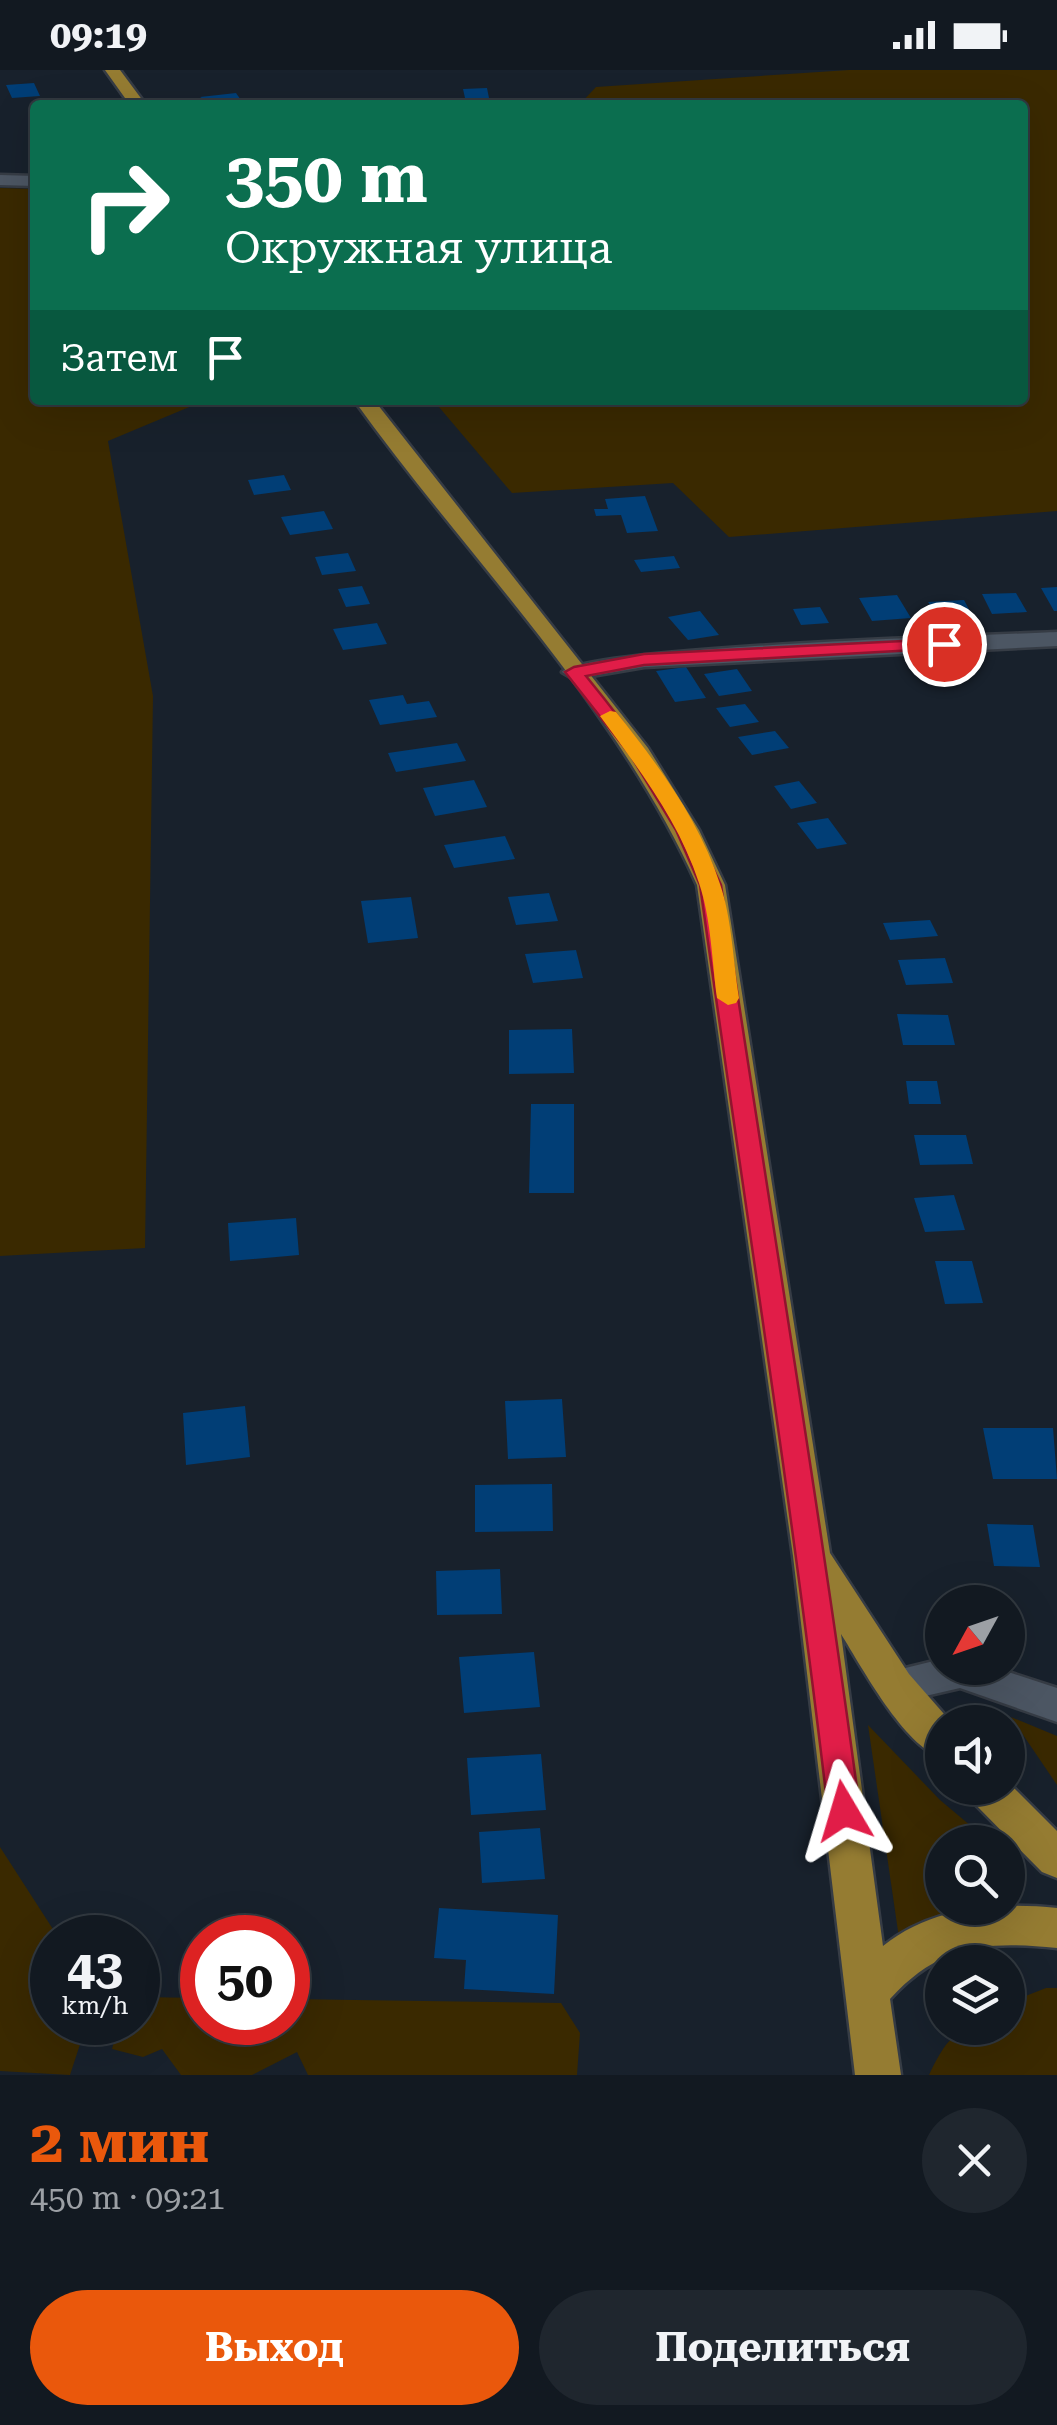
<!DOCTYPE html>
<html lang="ru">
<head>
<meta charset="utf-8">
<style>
  body { margin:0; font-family:"Roboto Serif",serif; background:#1f262e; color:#f1f3f6; height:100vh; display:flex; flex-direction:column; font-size:38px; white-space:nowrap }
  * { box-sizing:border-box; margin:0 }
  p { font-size:32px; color:#9ca0a5 }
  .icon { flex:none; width:55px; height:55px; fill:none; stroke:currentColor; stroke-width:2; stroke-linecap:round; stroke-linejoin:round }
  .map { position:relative; height:2005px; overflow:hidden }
  .details { display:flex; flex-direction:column; background:#121921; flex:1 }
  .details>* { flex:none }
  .banner { position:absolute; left:30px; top:30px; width:998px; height:305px; border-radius:10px; box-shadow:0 10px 40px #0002,0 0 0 2px #31383f; background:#0b6e4f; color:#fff; overflow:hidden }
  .needle { width:65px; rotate:230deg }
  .tools { position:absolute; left:925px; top:1515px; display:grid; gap:20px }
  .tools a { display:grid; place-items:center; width:100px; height:100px; border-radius:50%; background:#121921; box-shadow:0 10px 40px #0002,0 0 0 2px #31383f; font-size:50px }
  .speed { position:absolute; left:30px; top:1845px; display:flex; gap:20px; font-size:50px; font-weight:700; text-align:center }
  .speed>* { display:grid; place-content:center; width:130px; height:130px; border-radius:50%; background:#121921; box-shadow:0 10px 40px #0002,0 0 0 2px #31383f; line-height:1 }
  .speed small { font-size:25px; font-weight:400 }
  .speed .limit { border:15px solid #d22; background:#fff; color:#111 }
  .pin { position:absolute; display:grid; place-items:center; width:85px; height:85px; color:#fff; margin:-42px; border:5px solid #fff; border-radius:50%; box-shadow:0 2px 10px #0007 }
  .me { position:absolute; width:110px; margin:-55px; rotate:353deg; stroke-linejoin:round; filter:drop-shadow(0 0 8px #0008) }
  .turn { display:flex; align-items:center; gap:35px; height:210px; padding:0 30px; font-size:45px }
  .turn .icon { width:130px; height:130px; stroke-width:2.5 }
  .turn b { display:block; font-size:70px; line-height:85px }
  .then { display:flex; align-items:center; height:95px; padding:0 30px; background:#0003; gap:20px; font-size:38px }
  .round { display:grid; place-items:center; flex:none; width:105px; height:105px; border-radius:52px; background:#1f262e }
  .headline { display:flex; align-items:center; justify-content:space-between; height:170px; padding:0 30px }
  h1 { font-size:60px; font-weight:700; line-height:75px; color:#ea580c }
  .action { display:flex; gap:20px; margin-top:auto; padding:20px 30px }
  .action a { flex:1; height:115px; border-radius:60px; background:#ea580c; color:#fff; font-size:40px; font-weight:700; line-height:115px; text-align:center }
  .action a+a { background:#1f262e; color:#f1f3f6 }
  .status { display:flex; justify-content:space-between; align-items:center; height:70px; padding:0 50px; background:#121921; direction:ltr }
  .status svg { height:28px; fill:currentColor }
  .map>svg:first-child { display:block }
  .green { fill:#3a2900 }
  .building { fill:#013e76 }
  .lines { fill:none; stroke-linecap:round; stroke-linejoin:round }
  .minor-casing { stroke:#363c45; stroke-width:5 }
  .major-casing { stroke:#363c45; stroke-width:5 }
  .minor { fill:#4c5663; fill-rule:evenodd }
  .major { fill:#957c32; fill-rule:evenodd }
  .route { fill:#e11d48; stroke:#92132f; stroke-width:2.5 }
  .slow { fill:#f59e0b }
</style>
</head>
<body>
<div class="status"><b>09:19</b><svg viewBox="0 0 49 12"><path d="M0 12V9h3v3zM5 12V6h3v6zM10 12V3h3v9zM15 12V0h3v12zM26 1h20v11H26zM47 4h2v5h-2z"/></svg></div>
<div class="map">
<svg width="1057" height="2005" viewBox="0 0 1057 2005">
  <rect width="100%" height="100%" fill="#18212c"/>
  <path class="green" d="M849,0H1057V441L729,467L673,413L512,423L433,330H1022V35H579L596,17Z
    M0,118L35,119V330H206L108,371L153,626L145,1178L0,1186Z
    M1011,1647L1057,1666V1715Z
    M868,1655L940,1730L990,1772H942V1838H971L899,1868Z
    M0,1777L58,1867L52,1868V1952L87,1953L70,2005L0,2001Z
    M1046,1918H1057V2005H929C951,1959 958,1958 1008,1958V1933Z
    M138,1927L202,1928V1952H288V1929L561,1933L580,1963L577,2005H308L297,1982L252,2005H181L162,1979L143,1987L112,1979L119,1953L138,1952Z"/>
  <path class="building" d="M34,13L40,26L12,28L6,15Z
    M487,18L489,28H465L463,19Z
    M236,23L243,33L214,35L200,27Z
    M284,405L291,420L254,425L248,410Z
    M645,426L658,461L627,463L621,445L596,446L594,439H608L605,429Z
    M324,441L333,459L290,465L281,447Z
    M348,483L356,501L322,505L315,487Z
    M674,486L680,498L641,502L634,490Z
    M362,516L370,534L346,537L338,519Z
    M1057,517V541H1054L1041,518Z
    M1016,523L1027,542L992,544L982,524Z
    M897,525L911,548L872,551L859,528Z
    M964,530L972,545L966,546L969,551L944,553L928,532Z
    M820,537L829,553L801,555L793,539Z
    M700,541L719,565L688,570L668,547Z
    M377,553L387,574L343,580L333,559Z
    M686,597L706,628L675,632L656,601Z
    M737,599L752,621L719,626L704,604Z
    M403,625L407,634L429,631L437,647L380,655L369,630Z
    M745,634L759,652L730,657L716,638Z
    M775,661L789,678L752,685L738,667Z
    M457,673L466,691L396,702L388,683Z
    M474,710L487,737L435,746L423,718Z
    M799,711L817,733L791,739L774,716Z
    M828,748L847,774L817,779L797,753Z
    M505,766L515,789L454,798L444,775Z
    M549,823L558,851L516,855L508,827Z
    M411,827L418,868L368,873L361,831Z
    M930,850L938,866L890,870L883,853Z
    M576,880L583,908L533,913L525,884Z
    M945,888L953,913L906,915L898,890Z
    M897,944L948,945L955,975H903Z
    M572,959L574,1003L509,1004V960Z
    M906,1011H937L941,1034H909Z
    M531,1034H574V1123H529Z
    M914,1065H966L973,1094L920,1095Z
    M954,1125L965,1160L925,1162L914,1128Z
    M296,1148L299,1185L230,1191L228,1153Z
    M935,1191H972L983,1233L945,1234Z
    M562,1329L566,1387L508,1389L505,1331Z
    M245,1336L250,1387L186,1395L183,1343Z
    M983,1358H1053L1057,1409H993Z
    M552,1414L553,1461L475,1462V1415Z
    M987,1454L1033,1455L1040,1497L994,1496Z
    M500,1499L502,1544L437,1545L436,1501Z
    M534,1582L540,1637L464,1643L459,1587Z
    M541,1684L546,1740L471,1745L467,1688Z
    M540,1758L545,1809L482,1813L479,1762Z
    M439,1838L558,1845L554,1924L464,1919L466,1890L434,1888Z"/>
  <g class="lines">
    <g class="minor-casing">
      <path id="minor" d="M0,105L35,106V116L0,115Z
        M1057,562V576L644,597L574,609L562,602C585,577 994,565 1057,562Z
        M942,1589V1598H996L1057,1618V1652L960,1618L895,1633L881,1628L875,1616L881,1604Z"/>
    </g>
    <g class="major-casing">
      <path id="major" d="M105,0H120L146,35H130Z
        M354,330H374L648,678L699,760L725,815L830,1483L909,1604L951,1652H942V1688C904,1676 863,1599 841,1564L883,1876C933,1836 998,1832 1057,1838V1878C987,1871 940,1874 890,1929L901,2005H855L793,1486L697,815C617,635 468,489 354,330Z
        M1008,1712L1057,1761V1808L1042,1802L972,1731L966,1718H1008Z"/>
    </g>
    <use href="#minor" class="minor"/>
    <use href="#major" class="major"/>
  </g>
  <path class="route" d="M944,569L951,571V578L644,595L586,606C640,672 686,737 721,815C767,1124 819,1432 860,1741L855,1751L844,1755L833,1751L828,1741C792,1432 743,1124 700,815L676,760L631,686L565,602L574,597L644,584Z"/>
  <path class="slow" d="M610,641L616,642C657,693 700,751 720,814C732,849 733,891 739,928L736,933L728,935L717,928C712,891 711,848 699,813C679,751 638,698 600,646Z"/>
</svg>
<div class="tools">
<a><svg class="needle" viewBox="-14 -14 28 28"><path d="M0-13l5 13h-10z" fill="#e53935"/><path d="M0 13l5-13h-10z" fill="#9ca0a5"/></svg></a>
<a><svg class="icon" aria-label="sound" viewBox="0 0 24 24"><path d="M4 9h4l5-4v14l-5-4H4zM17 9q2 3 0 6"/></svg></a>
<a><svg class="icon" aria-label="search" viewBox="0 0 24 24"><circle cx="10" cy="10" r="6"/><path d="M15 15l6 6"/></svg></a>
<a><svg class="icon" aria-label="layers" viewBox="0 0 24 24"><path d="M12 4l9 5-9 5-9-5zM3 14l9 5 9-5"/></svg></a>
</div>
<div class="speed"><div>43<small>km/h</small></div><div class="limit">50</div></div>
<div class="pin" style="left:944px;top:574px;background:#d93025"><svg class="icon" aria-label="arrive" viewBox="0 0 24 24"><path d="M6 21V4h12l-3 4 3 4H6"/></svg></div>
<svg class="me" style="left:844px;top:1741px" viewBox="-20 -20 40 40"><path d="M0-17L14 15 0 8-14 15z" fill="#e11d48" stroke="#fff" stroke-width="4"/></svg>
<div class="banner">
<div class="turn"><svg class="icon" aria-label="right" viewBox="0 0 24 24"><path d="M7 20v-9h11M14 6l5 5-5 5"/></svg><div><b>350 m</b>Окружная улица</div></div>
<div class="then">Затем<svg class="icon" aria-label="arrive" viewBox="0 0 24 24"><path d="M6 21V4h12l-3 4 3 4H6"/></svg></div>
</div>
</div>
<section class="details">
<div class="headline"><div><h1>2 мин</h1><p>450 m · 09:21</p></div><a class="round"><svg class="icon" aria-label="close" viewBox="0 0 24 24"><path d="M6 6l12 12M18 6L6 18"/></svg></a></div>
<div class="action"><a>Выход</a><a>Поделиться</a></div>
</section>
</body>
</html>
